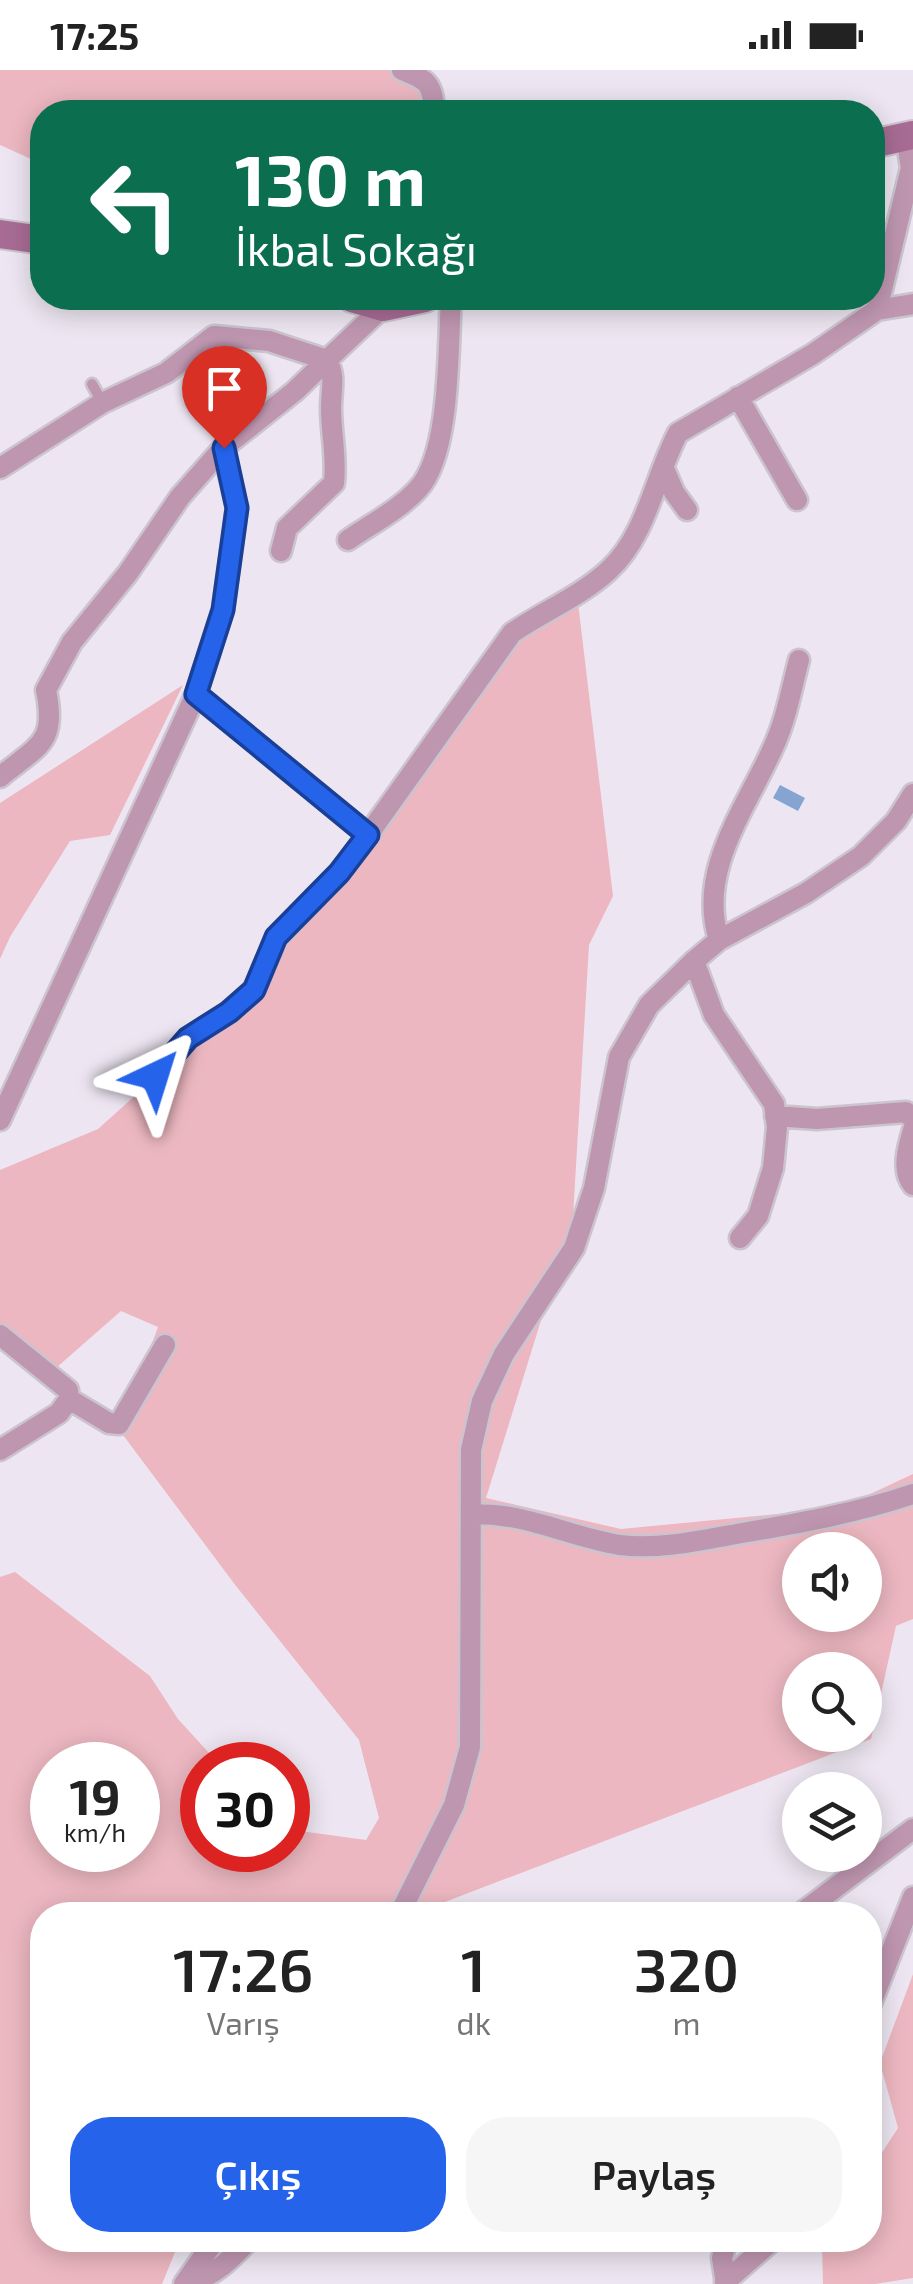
<!DOCTYPE html>
<html lang="tr">
<head>
<meta charset="utf-8">
<style>
  body { margin:0; font-family:"Exo 2",sans-serif; background:#f6f6f6; color:#222; height:100vh; display:flex; flex-direction:column; font-size:38px; white-space:nowrap }
  * { box-sizing:border-box; margin:0 }
  p { font-size:32px; color:#767676 }
  .icon { flex:none; width:55px; height:55px; fill:none; stroke:currentColor; stroke-width:2; stroke-linecap:round; stroke-linejoin:round }
  .map { position:relative; flex:1; overflow:hidden }
  .panel { position:absolute; left:30px; top:1832px; width:852px; height:350px; display:flex; flex-direction:column; background:#fff; border-radius:40px; box-shadow:0 5px 25px #0003 }
  .panel>* { flex:none }
  .hud { position:absolute; left:30px; top:30px; width:855px; height:210px; border-radius:40px; box-shadow:0 5px 25px #0003; background:#0b6e4f; color:#fff; overflow:hidden }
  .controls { position:absolute; left:782px; top:1462px; display:grid; gap:20px }
  .controls a { display:grid; place-items:center; width:100px; height:100px; border-radius:50%; background:#fff; box-shadow:0 5px 25px #0003; font-size:50px }
  .speed { position:absolute; left:30px; top:1672px; display:flex; gap:20px; font-size:50px; font-weight:700; text-align:center }
  .speed>* { display:grid; place-content:center; width:130px; height:130px; border-radius:50%; background:#fff; box-shadow:0 5px 25px #0003; line-height:1 }
  .speed small { font-size:25px; font-weight:400 }
  .speed .limit { border:15px solid #d22; background:#fff; color:#111 }
  .pin { position:absolute; display:grid; place-items:center; width:85px; height:85px; color:#fff; margin:-102px -42px; border-radius:50% 50% 50% 0; rotate:-45deg; box-shadow:0 0 10px #0007 }
  .pin .icon { rotate:45deg }
  .me { position:absolute; width:110px; margin:-55px; rotate:41deg; stroke-linejoin:round; filter:drop-shadow(0 0 8px #0008) }
  .turn { display:flex; align-items:center; gap:35px; height:210px; padding:0 40px; font-size:45px }
  .turn .icon { width:130px; height:130px; stroke-width:2.5 }
  .turn b { display:block; font-size:70px; line-height:85px }
  .eta { display:flex; justify-content:space-evenly; align-items:center; height:170px; text-align:center }
  .eta b { font-size:60px; font-weight:600; line-height:70px }
  .cta { display:flex; gap:20px; margin-top:auto; padding:20px 40px }
  .cta a { flex:1; height:115px; border-radius:40px; background:#2563eb; color:#fff; font-size:40px; font-weight:600; line-height:115px; text-align:center }
  .cta a+a { background:#f6f6f6; color:#222 }
  .status { display:flex; justify-content:space-between; align-items:center; height:70px; padding:0 50px; background:#fff; direction:ltr }
  .status svg { height:28px; fill:currentColor }
  .map>svg:first-child { display:block }
  .green { fill:#ecb7c0; fill-rule:evenodd }
  .water { fill:#85a4d1 }
  .lines { fill:none; stroke-linecap:round; stroke-linejoin:round }
  .lane-casing { stroke:#cbc4cf; stroke-width:15 }
  .street-casing { stroke:#cbc4cf; stroke-width:25 }
  .secondary-casing { stroke:#cbc4cf; stroke-width:32 }
  .lane { stroke:#bf96b0; stroke-width:10 }
  .street { stroke:#bf96b0; stroke-width:20 }
  .secondary { stroke:#a86c94; stroke-width:28 }
  .route-casing { stroke:#184099; stroke-width:25 }
  .route { stroke:#2563eb; stroke-width:18 }
</style>
</head>
<body>
<div class="status"><b>17:25</b><svg viewBox="0 0 49 12"><path d="M0 12V9h3v3zM5 12V6h3v6zM10 12V3h3v9zM15 12V0h3v12zM26 1h20v11H26zM47 4h2v5h-2z"/></svg></div>
<div class="map">
<svg width="913" height="2214" viewBox="0 0 913 2214">
  <rect width="100%" height="100%" fill="#ede6f2"/>
  <path class="green" d="M0,0H426L425,42H293L247,36L233,42H42V94L0,75Z
    M577,524L613,826L589,875L573,1147L486,1428L621,1459L840,1438L913,1404V1549L896,1556L871,1669L411,1845H42V2170H180L162,2214H0V1507L15,1502L150,1606L178,1649L220,1695H202V1780H288V1751L300,1761L366,1770L379,1748L359,1670L236,1516L120,1361L158,1257L121,1241L48,1305L0,1263V1100L98,1059L237,934L510,572ZM800,1480H865V1545H800ZM800,1600H865V1665H800ZM52,1695H138V1780H52Z
    M183,615L110,765L70,771L10,867L0,889V733Z
    M913,1904V2208L875,2214H823L822,2175L826,2170H870V2101L898,2058L880,1993Z"/>
  <path class="water" d="M780,715L805,728L798,741L773,728Z"/>
  <g class="lines">
    <g class="lane-casing">
      <path id="lane" d="M92,314L102,332"/>
    </g>
    <g class="street-casing">
      <path id="street" d="M402,0C430,11 431,13 435,42
        M877,240L911,98L906,66
        M738,327L797,430
        M0,398L102,333L166,303L214,266L269,271L327,290L383,237
        M665,401L674,422L687,440
        M348,470C371,454 399,440 418,419C451,384 448,276 451,228
        M196,624L368,765
        M0,707C39,675 57,673 46,620L72,572L128,503L180,427L223,378
        M719,870C697,801 745,740 772,680C786,651 791,620 799,590
        M694,891L714,945L774,1034L777,1057L773,1098L758,1146L740,1168
        M155,1006L188,968L229,942L253,921L277,867L339,803L368,765L512,563C544,541 581,526 609,500C647,465 655,406 678,363L813,284L877,240L913,234
        M775,1046L817,1049L906,1042L913,1049
        M0,1050L196,624L223,539L237,438L223,378L295,321L327,290C336,307 331,320 331,338C331,364 337,387 334,413L287,458L281,481
        M913,1060C908,1077 901,1101 913,1115
        M0,1265L68,1320L69,1329L59,1343L0,1380
        M69,1329L109,1353L119,1354L165,1275
        M471,1445C524,1441 568,1467 620,1475C660,1480 703,1470 742,1463C800,1453 857,1443 913,1424
        M399,1845L454,1735L470,1677L471,1380L482,1331L504,1284L574,1178L594,1118L619,987L649,935L694,891L719,870L806,823L861,786L896,751L913,724
        M799,1845L913,1759
        M870,1936L913,1827
        M725,2212L773,2170
        M184,2214C213,2208 229,2191 249,2170
        M184,2214L215,2170
        M726,2214L722,2188L727,2170"/>
    </g>
    <g class="secondary-casing">
      <path id="secondary" d="M872,74L913,65
        M0,164L42,170
        M352,228L383,237L425,228"/>
    </g>
    <use href="#lane" class="lane"/>
    <use href="#street" class="street"/>
    <use href="#secondary" class="secondary"/>
  </g>
  <g class="lines">
    <g class="route-casing">
      <path id="route" d="M155,1006L188,968L229,942L254,920L276,867L339,803L368,765L196,624L223,540L237,438L224,378"/>
    </g>
    <use href="#route" class="route"/>
  </g>
</svg>
<div class="controls">
<a><svg class="icon" aria-label="sound" viewBox="0 0 24 24"><path d="M4 9h4l5-4v14l-5-4H4zM17 9q2 3 0 6"/></svg></a>
<a><svg class="icon" aria-label="search" viewBox="0 0 24 24"><circle cx="10" cy="10" r="6"/><path d="M15 15l6 6"/></svg></a>
<a><svg class="icon" aria-label="layers" viewBox="0 0 24 24"><path d="M12 4l9 5-9 5-9-5zM3 14l9 5 9-5"/></svg></a>
</div>
<div class="speed"><div>19<small>km/h</small></div><div class="limit">30</div></div>
<div class="pin" style="left:224px;top:378px;background:#d93025"><svg class="icon" aria-label="arrive" viewBox="0 0 24 24"><path d="M6 21V4h12l-3 4 3 4H6"/></svg></div>
<svg class="me" style="left:155px;top:1006px" viewBox="-20 -20 40 40"><path d="M0-17L14 15 0 8-14 15z" fill="#2563eb" stroke="#fff" stroke-width="4"/></svg>
<div class="hud">
<div class="turn"><svg class="icon" aria-label="left" viewBox="0 0 24 24"><path d="M17 20v-9H6M10 6l-5 5 5 5"/></svg><div><b>130 m</b>İkbal Sokağı</div></div>
</div>
<section class="panel">
<div class="eta">
<div><b>17:26</b><p>Varış</p></div>
<div><b>1</b><p>dk</p></div>
<div><b>320</b><p>m</p></div>
</div>
<div class="cta"><a>Çıkış</a><a>Paylaş</a></div>
</section>
</div>
</body>
</html>
